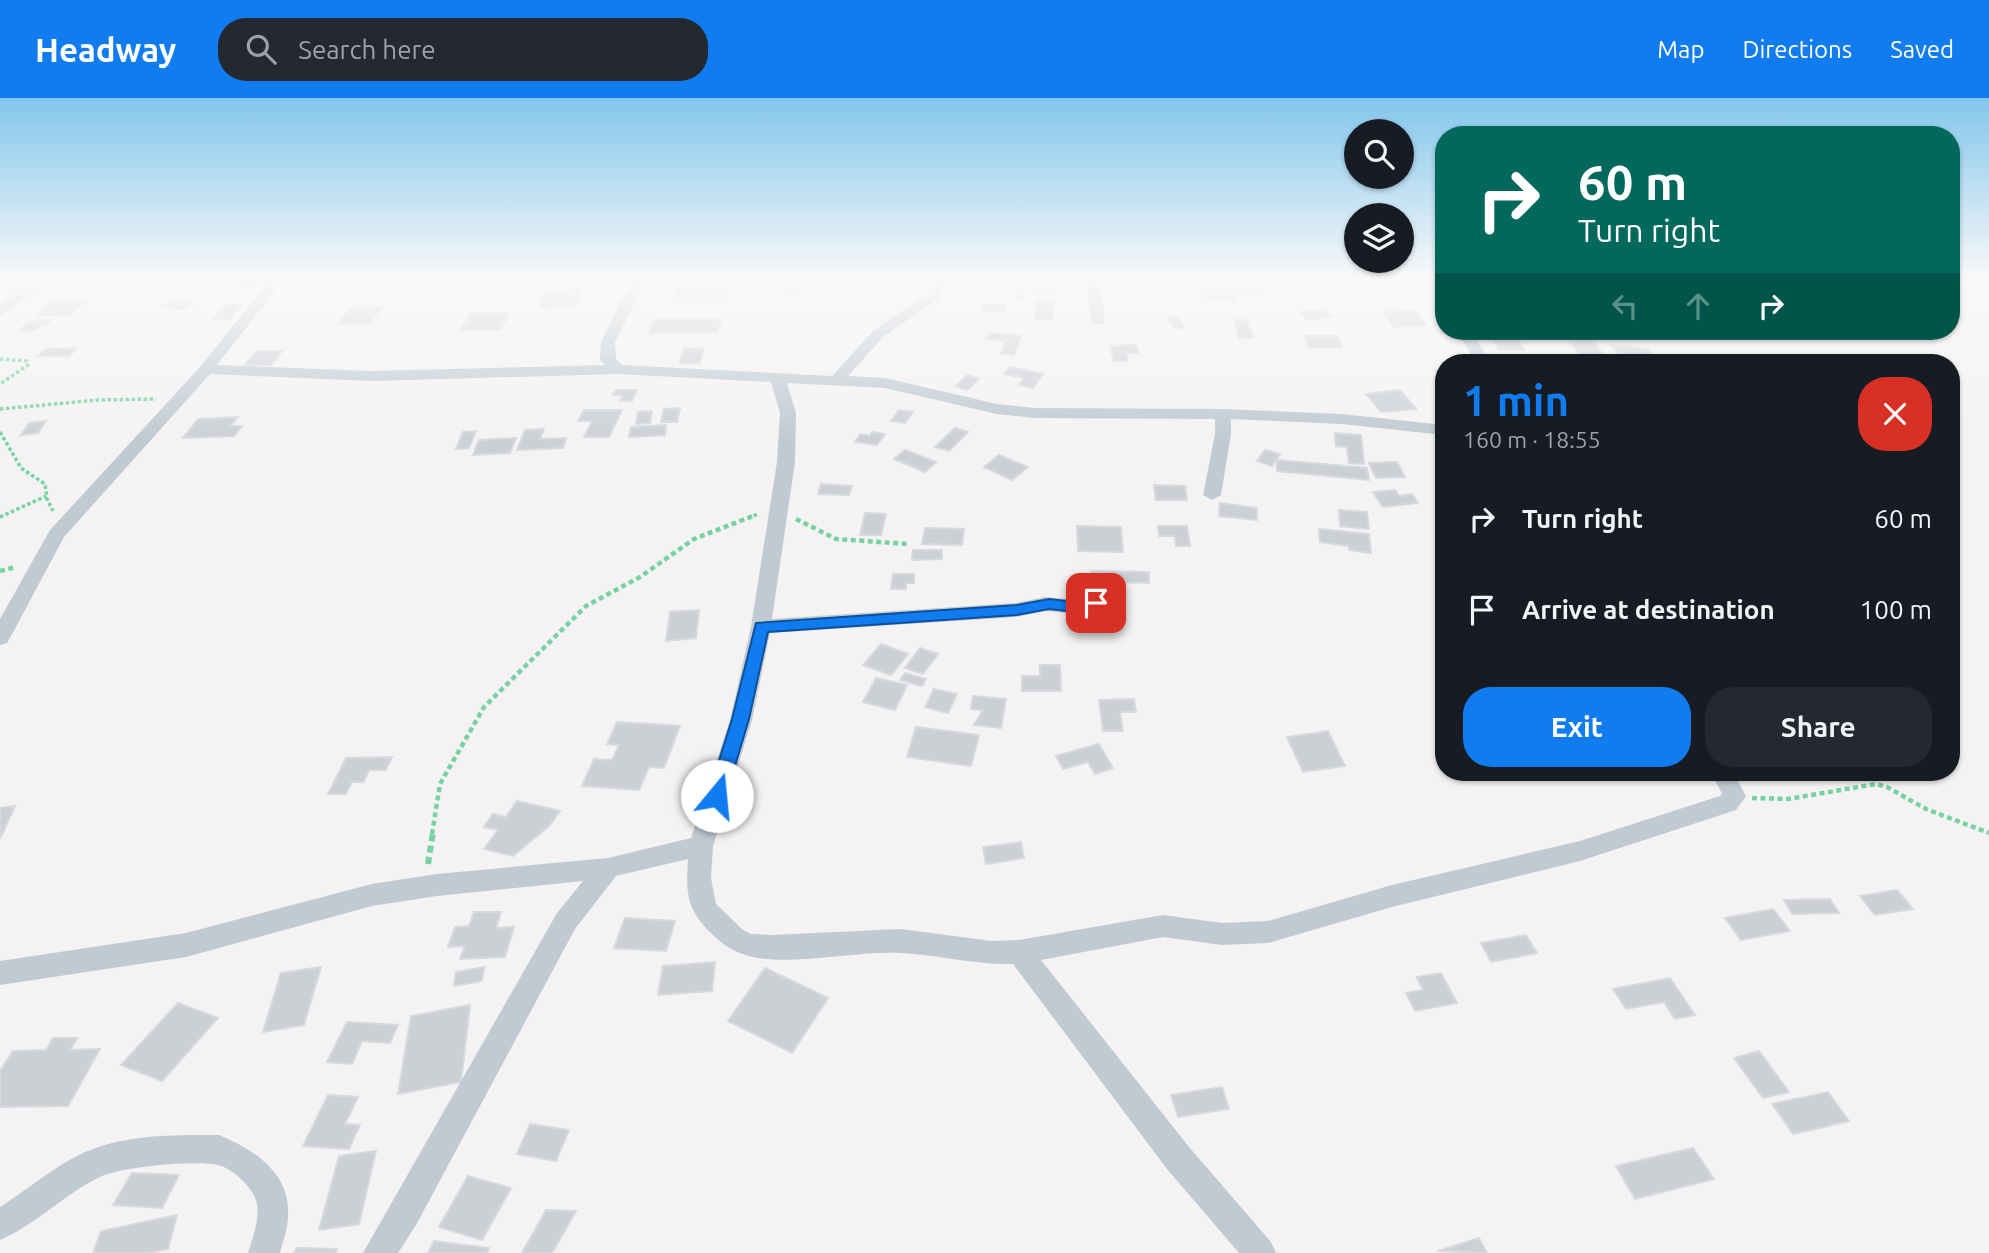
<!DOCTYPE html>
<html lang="en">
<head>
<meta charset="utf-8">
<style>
  body { margin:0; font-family:Ubuntu,sans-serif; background:#242831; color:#f1f3f6; height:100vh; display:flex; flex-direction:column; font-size:26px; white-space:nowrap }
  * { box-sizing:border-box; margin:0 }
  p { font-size:23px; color:#9ea1a6 }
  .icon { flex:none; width:38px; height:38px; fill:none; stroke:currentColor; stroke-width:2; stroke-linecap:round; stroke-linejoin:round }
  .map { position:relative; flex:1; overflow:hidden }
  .sheet { position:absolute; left:1435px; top:256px; width:525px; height:427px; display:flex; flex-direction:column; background:#171b24; border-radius:28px; box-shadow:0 2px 5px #0004 }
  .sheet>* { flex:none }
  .banner { position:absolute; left:1435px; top:28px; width:525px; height:214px; border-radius:28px; box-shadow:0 2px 5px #0004; background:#00695c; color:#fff; overflow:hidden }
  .buttons { position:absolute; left:1344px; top:21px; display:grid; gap:14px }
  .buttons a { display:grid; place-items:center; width:70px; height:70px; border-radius:50%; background:#171b24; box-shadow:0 2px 5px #0004; font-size:35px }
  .pin { position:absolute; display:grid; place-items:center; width:60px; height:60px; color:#fff; margin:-30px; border-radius:14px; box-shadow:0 4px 10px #0006 }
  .me { position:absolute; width:77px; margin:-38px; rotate:17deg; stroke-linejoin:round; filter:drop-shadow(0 0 5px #0008) }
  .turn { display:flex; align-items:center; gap:24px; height:147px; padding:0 28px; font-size:32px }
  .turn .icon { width:91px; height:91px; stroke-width:2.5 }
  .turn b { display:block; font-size:49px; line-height:60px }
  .lanes { display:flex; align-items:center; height:66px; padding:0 28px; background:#0003; justify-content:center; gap:35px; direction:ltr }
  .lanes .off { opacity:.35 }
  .round { display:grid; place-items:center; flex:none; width:74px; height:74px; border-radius:28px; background:#242831 }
  .summary { display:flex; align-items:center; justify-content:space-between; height:119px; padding:0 28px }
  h1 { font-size:42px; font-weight:700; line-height:52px; color:#117cf0 }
  .button { display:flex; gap:14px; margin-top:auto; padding:14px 28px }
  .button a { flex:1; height:80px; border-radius:28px; background:#117cf0; color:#fff; font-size:28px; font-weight:700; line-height:80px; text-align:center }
  .button a+a { background:#242831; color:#f1f3f6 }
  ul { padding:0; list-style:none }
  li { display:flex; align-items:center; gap:21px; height:91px; padding:0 28px }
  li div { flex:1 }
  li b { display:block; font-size:26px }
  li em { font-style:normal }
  header { display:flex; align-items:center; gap:42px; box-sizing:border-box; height:98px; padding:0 35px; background:#117cf0; color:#fff }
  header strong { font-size:33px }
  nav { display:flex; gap:38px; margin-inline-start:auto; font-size:24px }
  .search { width:490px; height:63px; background:#242831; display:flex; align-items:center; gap:18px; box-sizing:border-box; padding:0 24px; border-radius:28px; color:#9ea1a6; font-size:26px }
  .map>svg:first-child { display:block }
  .building { fill:#ccd0d5; stroke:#d6d9de; stroke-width:2 }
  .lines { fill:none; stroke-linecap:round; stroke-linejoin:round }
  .path-far2 { stroke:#76d3a1; stroke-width:3.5; stroke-dasharray:3.5 2.5; stroke-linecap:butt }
  .path-far1 { stroke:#76d3a1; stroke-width:4.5; stroke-dasharray:5 3.5; stroke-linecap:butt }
  .path { stroke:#76d3a1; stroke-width:6; stroke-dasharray:7 4.5; stroke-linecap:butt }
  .street { fill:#c0cad2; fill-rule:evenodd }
  .route { fill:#117cf0; stroke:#0b519c; stroke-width:2 }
</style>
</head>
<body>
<header>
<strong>Headway</strong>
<div class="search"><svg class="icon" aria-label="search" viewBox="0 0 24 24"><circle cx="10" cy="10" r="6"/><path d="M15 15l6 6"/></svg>Search here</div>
<nav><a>Map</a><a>Directions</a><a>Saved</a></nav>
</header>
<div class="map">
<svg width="1989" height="1155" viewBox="0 0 1989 1155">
  <rect width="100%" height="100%" fill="#f4f2f2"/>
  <path class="building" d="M779,180H807L802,193L774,192Z
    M1226,182L1236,202L1205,200L1202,195L1209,194V191L1191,192L1187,184Z
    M1048,183L1053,194L1035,195L1030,184Z
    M1019,184H1028L1023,202H1015Z
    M679,187H731L727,199H674Z
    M1235,189H1264L1266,194H1237Z
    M579,190L578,206L541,210L542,194Z
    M176,202L194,206L181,212L163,208Z
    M1037,202L1054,203L1053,222L1035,221Z
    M85,204L70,217L37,218L51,205Z
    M1004,206L1005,213H983L982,207Z
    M225,207H242L230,221H213Z
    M351,209H382L369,226H337Z
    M1325,211L1332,219L1307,222L1300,214Z
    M1415,213L1426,227L1394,229L1384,214Z
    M472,215H510L500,232H460Z
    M1178,218L1185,230L1175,231L1167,219Z
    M50,222L46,227L39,228L36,232L20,233L27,224Z
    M654,222H721L717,234L649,235Z
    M1234,222H1247L1253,240H1239Z
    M1613,233H1651L1655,236H1649L1653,239L1631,241L1624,235Z
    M990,235L1021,238L1014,257L1001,256L1006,243L987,241Z
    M1491,237H1516L1524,252H1499Z
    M1304,238H1337L1342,249L1310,250Z
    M1570,244H1593L1607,261H1583Z
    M1136,247L1138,255H1126L1128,263H1114L1110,248Z
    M1611,247L1648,251L1654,259H1620Z
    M77,250L69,258H38L46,251Z
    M704,250L700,265H680L684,251Z
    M256,253H282L271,267H245Z
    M1010,269L1043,276L1033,290L1019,287L1024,280L1004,276Z
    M968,277L979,281L967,292L955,288Z
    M616,292H637L632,303H620L623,297H613Z
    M1400,292L1416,311L1381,314L1366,296Z
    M680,310L677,324H661L664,311Z
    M584,312H622L609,339H584L592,323H578Z
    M899,312L913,314L905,325L891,323Z
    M652,313L650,325L636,326L638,314Z
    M238,319L231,328H242L234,338L183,340L198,321Z
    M46,323L38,335L21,337L29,325Z
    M666,327L665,337L629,339L631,329Z
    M955,330L968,334L949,353L935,349Z
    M544,331L540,341L566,340L563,350L517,352L525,332Z
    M476,333L469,350L456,351L463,334Z
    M872,334L885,336L877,347L855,344L860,336L870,338Z
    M1335,335L1361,337L1364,366L1349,365L1347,349L1336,348Z
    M516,340L510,355L473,357L479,342Z
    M905,352L936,364L925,374L894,361Z
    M1265,352L1280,356L1272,368L1257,363Z
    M999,357L1028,369L1012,382L984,369Z
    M1277,362L1367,370L1369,382L1277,373Z
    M1397,364L1405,379L1376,380L1369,365Z
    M821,386L852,388L849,397L818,396Z
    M1154,387L1185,388L1187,402H1156Z
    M1395,392L1399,398L1412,396L1418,405L1383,409L1373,394Z
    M1220,405L1257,410V422L1219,418Z
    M1339,412L1367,414L1369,431L1340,428Z
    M865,415L886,416L881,437H860Z
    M1077,428L1121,429L1123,454L1078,453Z
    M1158,428H1187L1190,448H1176L1175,438H1159Z
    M925,430L964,431L962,447L922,446Z
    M1319,431L1369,436L1371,455L1349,452V448L1320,444Z
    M913,452H942V461L912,462Z
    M1091,473L1149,474V485L1116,484V491L1092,490Z
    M893,476H914V485H906V491H891Z
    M699,512L696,540L666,543L670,514Z
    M881,546L908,556L891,577L863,567Z
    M920,550L938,556L923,576L905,570Z
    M1040,567H1060L1061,593H1022V578H1040Z
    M905,575L926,581L922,588L900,582Z
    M876,580L907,587L895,612L863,604Z
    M934,591L957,596L948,615L925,609Z
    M973,598L1006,601L1001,630L974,627L983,612L971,611Z
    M1134,601L1136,614H1120L1123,633H1103L1099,602Z
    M617,624L680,628L664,670L649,669L639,692L582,688L594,661L612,662L619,647L607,646Z
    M916,629L979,637L971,668L907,659Z
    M1328,633L1345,668L1303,674L1287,639Z
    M1099,646L1113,670L1095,676L1088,664L1063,671L1056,658Z
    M392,659L386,672H369L364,684H352L346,696H328L346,660Z
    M517,703L560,713L549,728L513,758L484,751L498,732L484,729L493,716L506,719Z
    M15,708L0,741V710Z
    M1021,744L1024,760L986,766L983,749Z
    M1897,792L1913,811L1875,817L1860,798Z
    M1830,801L1839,815L1792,816L1784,802Z
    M1773,811L1790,833L1741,842L1725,820Z
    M474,814H501L496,830L514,829L505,859L460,861L465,848L448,849L455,829L469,828Z
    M625,820L675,823L666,853L614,850Z
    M1526,837L1537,855L1491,864L1481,845Z
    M715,864L712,893L658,897L663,868Z
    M321,869L304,927L263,934L281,875Z
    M484,869L482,883L454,888L456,874Z
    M765,870L828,900L792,955L728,923Z
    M1441,875L1457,905L1415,913L1406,895L1423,892L1417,879Z
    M1670,880L1695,917L1675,921L1664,904L1626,911L1613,891Z
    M178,905L218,920L162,983L121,967Z
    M470,907L461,984L398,996L411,918Z
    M347,924L398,927L390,945L362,943L352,966L327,964Z
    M53,940H77L70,952L100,951L68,1008L0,1009V973L13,953L46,952Z
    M1759,953L1789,994L1763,1000L1734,960Z
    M1222,989L1229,1011L1178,1019L1171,997Z
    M1828,994L1849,1023L1793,1036L1772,1006Z
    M328,997L358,999L345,1026L360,1027L349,1051L303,1048Z
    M530,1026L569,1032L556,1063L517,1056Z
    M1693,1050L1714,1081L1635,1101L1616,1068Z
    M376,1053L359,1126L319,1132L339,1058Z
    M132,1075L179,1077L162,1110L113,1107Z
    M468,1078L511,1090L482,1142L439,1129Z
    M546,1112L576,1113L552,1155H522Z
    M177,1117L168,1151L148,1155H93L101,1133Z
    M1479,1140L1487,1155L1438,1153Z
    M434,1143L489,1150L487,1155H428Z
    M297,1150L337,1151L335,1155H294Z"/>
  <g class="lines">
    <path class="path-far2" d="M1157,180C1192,186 1225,181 1260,181C1308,181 1354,187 1401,180
      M0,261L27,263L28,267L0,286
      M0,311L98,302L156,301
      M0,334L21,370L45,386L47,401L53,413
      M0,419L46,398
      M748,420L758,416"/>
    <path class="path-far1" d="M796,421L836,441L908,446
      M0,473L16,469
      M1752,700L1788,701L1876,686L1887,689L1926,711L1989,735
      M432,736L440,686L484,609L586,508L640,479L694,441L753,418"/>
    <path class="path" d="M428,766L433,734"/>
    <path class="street" d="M271,180H329L322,184L279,188L217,267L372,273L605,267L600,262L601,244L633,180H647L615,244L616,261L622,267L832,278L873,233L927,196L935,180H949L938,201L883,239L848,278L885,280L997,306L1035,310L1223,311L1342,316L1444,327V337L1342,326L1231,321V336L1221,397L1212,402L1203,397L1215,336V321L1035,320L997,316L885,290L787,285L796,315L795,364L772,521L1016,505L1045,499L1076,502L1096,498L1103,500L1106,505L1103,510L1076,516L1045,513L1016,519L770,535L752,622L713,748L711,780L716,806L743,832L751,836L772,837L900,831L992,843L1019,842L1163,817L1222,825L1268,823L1392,787L1580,743L1720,698L1722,696L1711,674H1733L1746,698L1736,712L1580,763L1392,809L1268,845L1222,847L1163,839L1041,862L1189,1049L1271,1144L1276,1155H1239L1167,1071L1013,866C975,867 938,857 901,855C858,852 784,870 746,857C731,853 721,845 710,834C686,810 686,794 688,761L616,778L575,831L416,1127L398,1155H363L557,815L583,783L437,798L372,808L186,859L0,887V863L186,835L372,786L437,776L608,760L691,740L730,622L751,529L777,364L780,315L771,284L618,276L372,283L210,276L64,439L10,540L7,545L0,547V521L50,432L201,268L264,189L230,192H38L0,217V206L20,192H0V184H230Z
      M1086,180H1100L1105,223L1103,226H1093L1091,223Z
      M1424,180H1438L1444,189V203L1439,202Z
      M1457,233H1471L1490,264H1476Z
      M219,1037C253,1051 291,1075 288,1118C288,1130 283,1143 280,1155H248C253,1139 261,1119 256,1102C252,1089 232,1070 218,1067C195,1062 120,1069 100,1079C64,1096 37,1126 0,1142V1109C27,1092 52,1070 81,1056C124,1036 173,1037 219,1037Z"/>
  </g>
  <linearGradient id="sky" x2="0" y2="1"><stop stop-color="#83c6ec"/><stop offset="0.53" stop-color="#faf9f9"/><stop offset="1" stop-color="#faf9f9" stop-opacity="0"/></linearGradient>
  <rect width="1989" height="342" fill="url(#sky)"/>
  <path class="route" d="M1096,500L1101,502L1103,505L1101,509L1076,514L1049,511L1017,517L768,534L749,621L726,698L723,703H711L708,698L732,621L756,525L1017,507L1049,501L1076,504Z"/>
</svg>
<div class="buttons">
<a><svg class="icon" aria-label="search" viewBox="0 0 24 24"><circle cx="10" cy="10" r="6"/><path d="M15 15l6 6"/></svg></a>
<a><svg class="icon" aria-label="layers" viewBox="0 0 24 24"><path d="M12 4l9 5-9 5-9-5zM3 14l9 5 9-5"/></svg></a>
</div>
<div class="pin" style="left:1096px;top:505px;background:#d93025"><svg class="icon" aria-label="arrive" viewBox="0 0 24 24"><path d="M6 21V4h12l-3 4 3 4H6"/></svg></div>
<svg class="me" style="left:717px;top:698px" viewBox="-20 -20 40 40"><circle r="19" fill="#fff"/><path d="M0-13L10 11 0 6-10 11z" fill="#117cf0"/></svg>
<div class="banner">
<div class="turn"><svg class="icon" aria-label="right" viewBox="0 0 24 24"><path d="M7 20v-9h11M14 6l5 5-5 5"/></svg><div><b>60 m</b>Turn right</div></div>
<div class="lanes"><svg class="icon off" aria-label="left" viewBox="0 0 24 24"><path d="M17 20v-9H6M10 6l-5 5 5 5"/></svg><svg class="icon off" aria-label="ahead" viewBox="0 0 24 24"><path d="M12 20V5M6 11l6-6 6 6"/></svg><svg class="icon" aria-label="right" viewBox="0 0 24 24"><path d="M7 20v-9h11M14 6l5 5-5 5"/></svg></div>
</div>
<section class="sheet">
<div class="summary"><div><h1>1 min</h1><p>160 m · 18:55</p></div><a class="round" style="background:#d93025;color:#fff"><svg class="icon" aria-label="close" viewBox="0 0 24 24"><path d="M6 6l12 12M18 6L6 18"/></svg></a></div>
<ul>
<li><svg class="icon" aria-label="right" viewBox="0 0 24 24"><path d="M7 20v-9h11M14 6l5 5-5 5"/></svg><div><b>Turn right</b></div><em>60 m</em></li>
<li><svg class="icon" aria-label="arrive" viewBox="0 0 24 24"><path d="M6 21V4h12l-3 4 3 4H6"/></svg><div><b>Arrive at destination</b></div><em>100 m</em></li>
</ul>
<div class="button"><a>Exit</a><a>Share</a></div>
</section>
</div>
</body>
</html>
